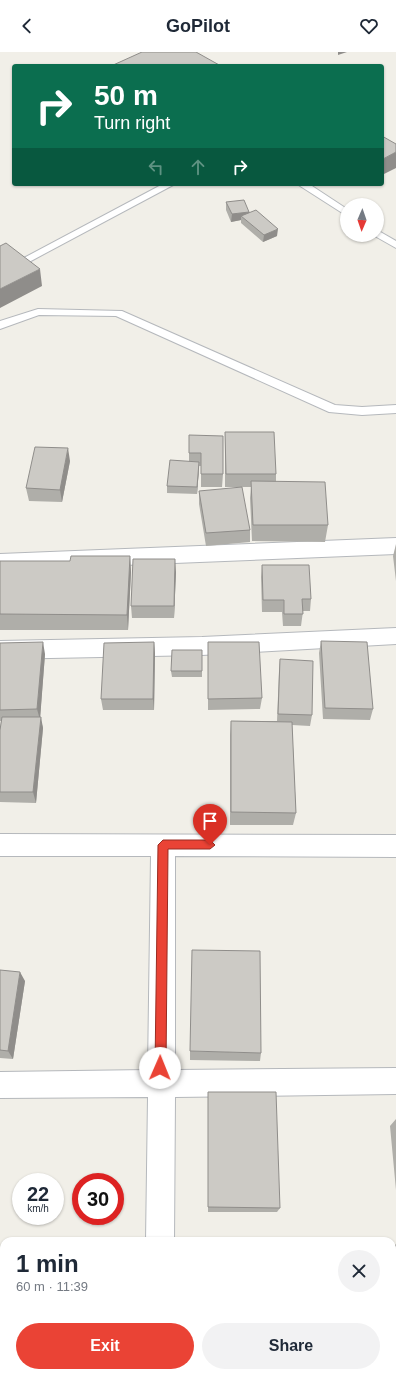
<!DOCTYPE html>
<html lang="en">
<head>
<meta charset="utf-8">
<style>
  body { margin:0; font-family:Helvetica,sans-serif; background:#f2f2f3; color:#1f2937; height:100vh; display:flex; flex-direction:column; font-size:15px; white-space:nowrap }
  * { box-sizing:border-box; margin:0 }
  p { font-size:13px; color:#747a83 }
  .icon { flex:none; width:22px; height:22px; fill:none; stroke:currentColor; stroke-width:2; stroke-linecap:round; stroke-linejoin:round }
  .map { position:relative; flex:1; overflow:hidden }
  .drawer { position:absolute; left:0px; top:1185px; width:396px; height:140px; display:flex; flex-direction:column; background:#fff; border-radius:12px 12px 0 0; box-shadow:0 1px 3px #0004 }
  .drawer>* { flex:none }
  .guide { position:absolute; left:12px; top:12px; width:372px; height:122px; border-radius:4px; box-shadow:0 1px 3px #0004; background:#0b6e4f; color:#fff; overflow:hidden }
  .needle { width:26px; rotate:182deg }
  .controls { position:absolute; left:340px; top:146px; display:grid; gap:8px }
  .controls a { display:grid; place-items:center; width:44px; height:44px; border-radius:50%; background:#fff; box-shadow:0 1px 3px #0004; font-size:20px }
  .speed { position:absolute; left:12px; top:1121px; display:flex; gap:8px; font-size:20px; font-weight:700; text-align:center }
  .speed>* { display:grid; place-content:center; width:52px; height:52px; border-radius:50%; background:#fff; box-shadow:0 1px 3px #0004; line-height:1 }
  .speed small { font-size:10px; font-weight:400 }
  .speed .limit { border:6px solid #d22; background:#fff; color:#111 }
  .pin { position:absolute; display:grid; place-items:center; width:34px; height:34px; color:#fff; margin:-41px -17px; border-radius:50% 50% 50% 0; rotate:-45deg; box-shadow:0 0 4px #0007 }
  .pin .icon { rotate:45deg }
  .me { position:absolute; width:44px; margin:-22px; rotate:1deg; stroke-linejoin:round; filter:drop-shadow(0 0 3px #0008) }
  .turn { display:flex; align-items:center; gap:14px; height:84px; padding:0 16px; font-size:18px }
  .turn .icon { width:52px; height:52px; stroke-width:2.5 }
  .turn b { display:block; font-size:28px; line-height:34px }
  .lanes { display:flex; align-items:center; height:38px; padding:0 16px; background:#0003; justify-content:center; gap:20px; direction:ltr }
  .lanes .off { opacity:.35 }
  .round { display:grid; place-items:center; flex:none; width:42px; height:42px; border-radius:21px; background:#f2f2f3 }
  .summary { display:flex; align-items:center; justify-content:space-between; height:68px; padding:0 16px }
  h1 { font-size:24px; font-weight:700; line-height:30px }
  .action { display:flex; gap:8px; margin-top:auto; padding:8px 16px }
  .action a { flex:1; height:46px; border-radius:24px; background:#ea4335; color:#fff; font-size:16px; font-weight:700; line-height:46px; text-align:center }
  .action a+a { background:#f2f2f3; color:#1f2937 }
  header { display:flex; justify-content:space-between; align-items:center; height:52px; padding:0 16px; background:#fff; font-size:18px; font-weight:700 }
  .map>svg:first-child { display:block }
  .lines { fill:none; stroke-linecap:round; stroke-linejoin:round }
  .service-casing { stroke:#b5b8bc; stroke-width:2 }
  .minor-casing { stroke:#b5b8bc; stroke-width:2 }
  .service { fill:#fff; fill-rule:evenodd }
  .minor { fill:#fff; fill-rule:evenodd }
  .wall { fill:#afaea9 }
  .shaded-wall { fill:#8f8d8a }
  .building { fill:#cccac5; stroke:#8f8d8a }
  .route { fill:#ea4335; stroke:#982c22 }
</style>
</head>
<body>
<header><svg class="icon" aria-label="back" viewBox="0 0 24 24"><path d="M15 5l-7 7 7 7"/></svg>GoPilot<svg class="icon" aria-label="heart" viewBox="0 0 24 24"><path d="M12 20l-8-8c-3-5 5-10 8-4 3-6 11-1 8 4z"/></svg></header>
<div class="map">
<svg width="396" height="1325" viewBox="0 0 396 1325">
  <rect width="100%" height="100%" fill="#f1efe8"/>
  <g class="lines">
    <g class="service-casing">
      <path id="service" d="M163,132H175L29,210H21L20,208Z
        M297,132H309L347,157V164Z
        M377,178L396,189V196L373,183H377Z
        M38,257L122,259L335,353L362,355L396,353V361L362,363L329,360L116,264L39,263L0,277V269Z"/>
    </g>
    <g class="minor-casing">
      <path id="minor" d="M396,486V502L0,518V502Z
        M396,576V592L202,603L0,607V589L202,585Z
        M0,782L396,783V805L175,804V1018L396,1016V1042L175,1045L174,1189H146L148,1045L0,1046V1020L148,1018L151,804H0Z
        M145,1321H175V1325H145Z"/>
    </g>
    <use href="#service" class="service"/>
    <use href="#minor" class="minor"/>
  </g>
  <path class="wall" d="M226,150L249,160L277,184L263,190L241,171V168L231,170L226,158Z
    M225,380L276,422V430L328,473L325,490L252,489L250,446L251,435H225Z
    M189,383L223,422L222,435H201V414H199L197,442L167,441V434L189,409Z
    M70,409L62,450L29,449L26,436Z
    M199,439L250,478V490L206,494L199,452Z
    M396,492V529L393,504Z
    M130,504L131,520L128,578H0V509H70Z
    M262,513L311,547L310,559H303L301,574H283L282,560H262L261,525Z
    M176,520L174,566H132L131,554Z
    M321,589L373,657L370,668L323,667L319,601Z
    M154,590L155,602L154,658H103L101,647Z
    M208,590L262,646L260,657L208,658Z
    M0,591L45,602L40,665L43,676L36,751L0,750V678L1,669H0Z
    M202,598V625H172L171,619Z
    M280,607L312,663L310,674L292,673L296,761L293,773H230V683L231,669H277L279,619Z
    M0,918L25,929L13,1007L0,1006Z
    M190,999L261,1001L260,1009L190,1008Z
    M208,1047L280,1156L277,1160H208Z
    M396,1067V1138L390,1074Z
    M366,1321H392L396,1325H366Z"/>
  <path class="shaded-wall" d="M338,0H347L338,3Z
    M396,100V116L382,123V112L383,107Z
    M249,160V167L241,164V168L231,170L232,162Z
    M278,177L277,184L263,190L264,183Z
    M40,217L42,234L0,256V237Z
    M68,396L70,409L62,450L60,438Z
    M199,410V417L197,442V435Z
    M130,504L131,520L128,578L127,563Z
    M175,507L176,520L174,566V554Z
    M43,590L45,602L40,668L37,657Z
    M154,590L155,602L154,658L153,647Z
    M41,665L43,676L36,751L33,740Z
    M20,920L25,929L13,1007L8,999Z"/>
  <path class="building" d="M142,0H196L221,14H111Z
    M382,84L396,92V100L383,107L382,106Z
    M244,148L249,160L232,162L226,150Z
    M256,158L278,177L264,183L241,164Z
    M6,191L40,217L0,237V194Z
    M225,380H274L276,422H226Z
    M189,383L223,384V422H201V401H189Z
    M35,395L68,396L60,438L26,436Z
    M170,408L199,410L197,435L167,434Z
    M251,429L325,430L328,473H253Z
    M242,435L250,478L206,481L199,439Z
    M71,504H130L127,563L0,562V509H70Z
    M133,507H175L174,554H131Z
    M262,513H309L311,547H302L303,562H284V548H263Z
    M321,589L367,590L373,657L325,656Z
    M43,590L37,657L0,658V591Z
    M154,590L153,647H101L104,591Z
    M208,590H259L262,646L208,647Z
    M172,598H202V619H171Z
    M280,607L313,609L312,663L278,662Z
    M2,665H41L33,740H0V678Z
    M231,669L292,670L296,761L231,760Z
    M192,898L260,899L261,1001L190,999Z
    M0,918L20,920L8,999L0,998Z
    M208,1040H276L280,1156L208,1155Z
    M396,1193V1325H372V1321H392V1194Z"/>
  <path class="route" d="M163,788H210L215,793L210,797H168L166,1016L164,1020L160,1022L156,1020L155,1016L158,793Z"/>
</svg>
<div class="controls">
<a><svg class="needle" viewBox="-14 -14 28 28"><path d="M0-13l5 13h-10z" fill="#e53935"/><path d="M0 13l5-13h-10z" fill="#747a83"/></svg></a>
</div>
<div class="speed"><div>22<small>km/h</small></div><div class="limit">30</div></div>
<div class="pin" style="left:210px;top:793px;background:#d93025"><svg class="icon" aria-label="arrive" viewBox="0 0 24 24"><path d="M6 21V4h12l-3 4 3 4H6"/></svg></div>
<svg class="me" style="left:160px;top:1016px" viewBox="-20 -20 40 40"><circle r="19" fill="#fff"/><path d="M0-13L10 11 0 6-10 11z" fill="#ea4335"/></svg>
<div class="guide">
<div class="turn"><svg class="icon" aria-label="right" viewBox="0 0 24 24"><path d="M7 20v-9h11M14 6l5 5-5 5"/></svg><div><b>50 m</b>Turn right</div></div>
<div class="lanes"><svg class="icon off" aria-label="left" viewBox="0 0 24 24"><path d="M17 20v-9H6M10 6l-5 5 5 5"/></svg><svg class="icon off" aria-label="ahead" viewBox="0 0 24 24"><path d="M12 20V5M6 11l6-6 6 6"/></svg><svg class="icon" aria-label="right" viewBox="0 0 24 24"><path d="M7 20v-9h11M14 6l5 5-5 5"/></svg></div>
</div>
<section class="drawer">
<div class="summary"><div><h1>1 min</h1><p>60 m · 11:39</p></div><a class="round"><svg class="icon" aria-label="close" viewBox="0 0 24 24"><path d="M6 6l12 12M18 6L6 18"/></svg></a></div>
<div class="action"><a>Exit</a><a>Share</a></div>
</section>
</div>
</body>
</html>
